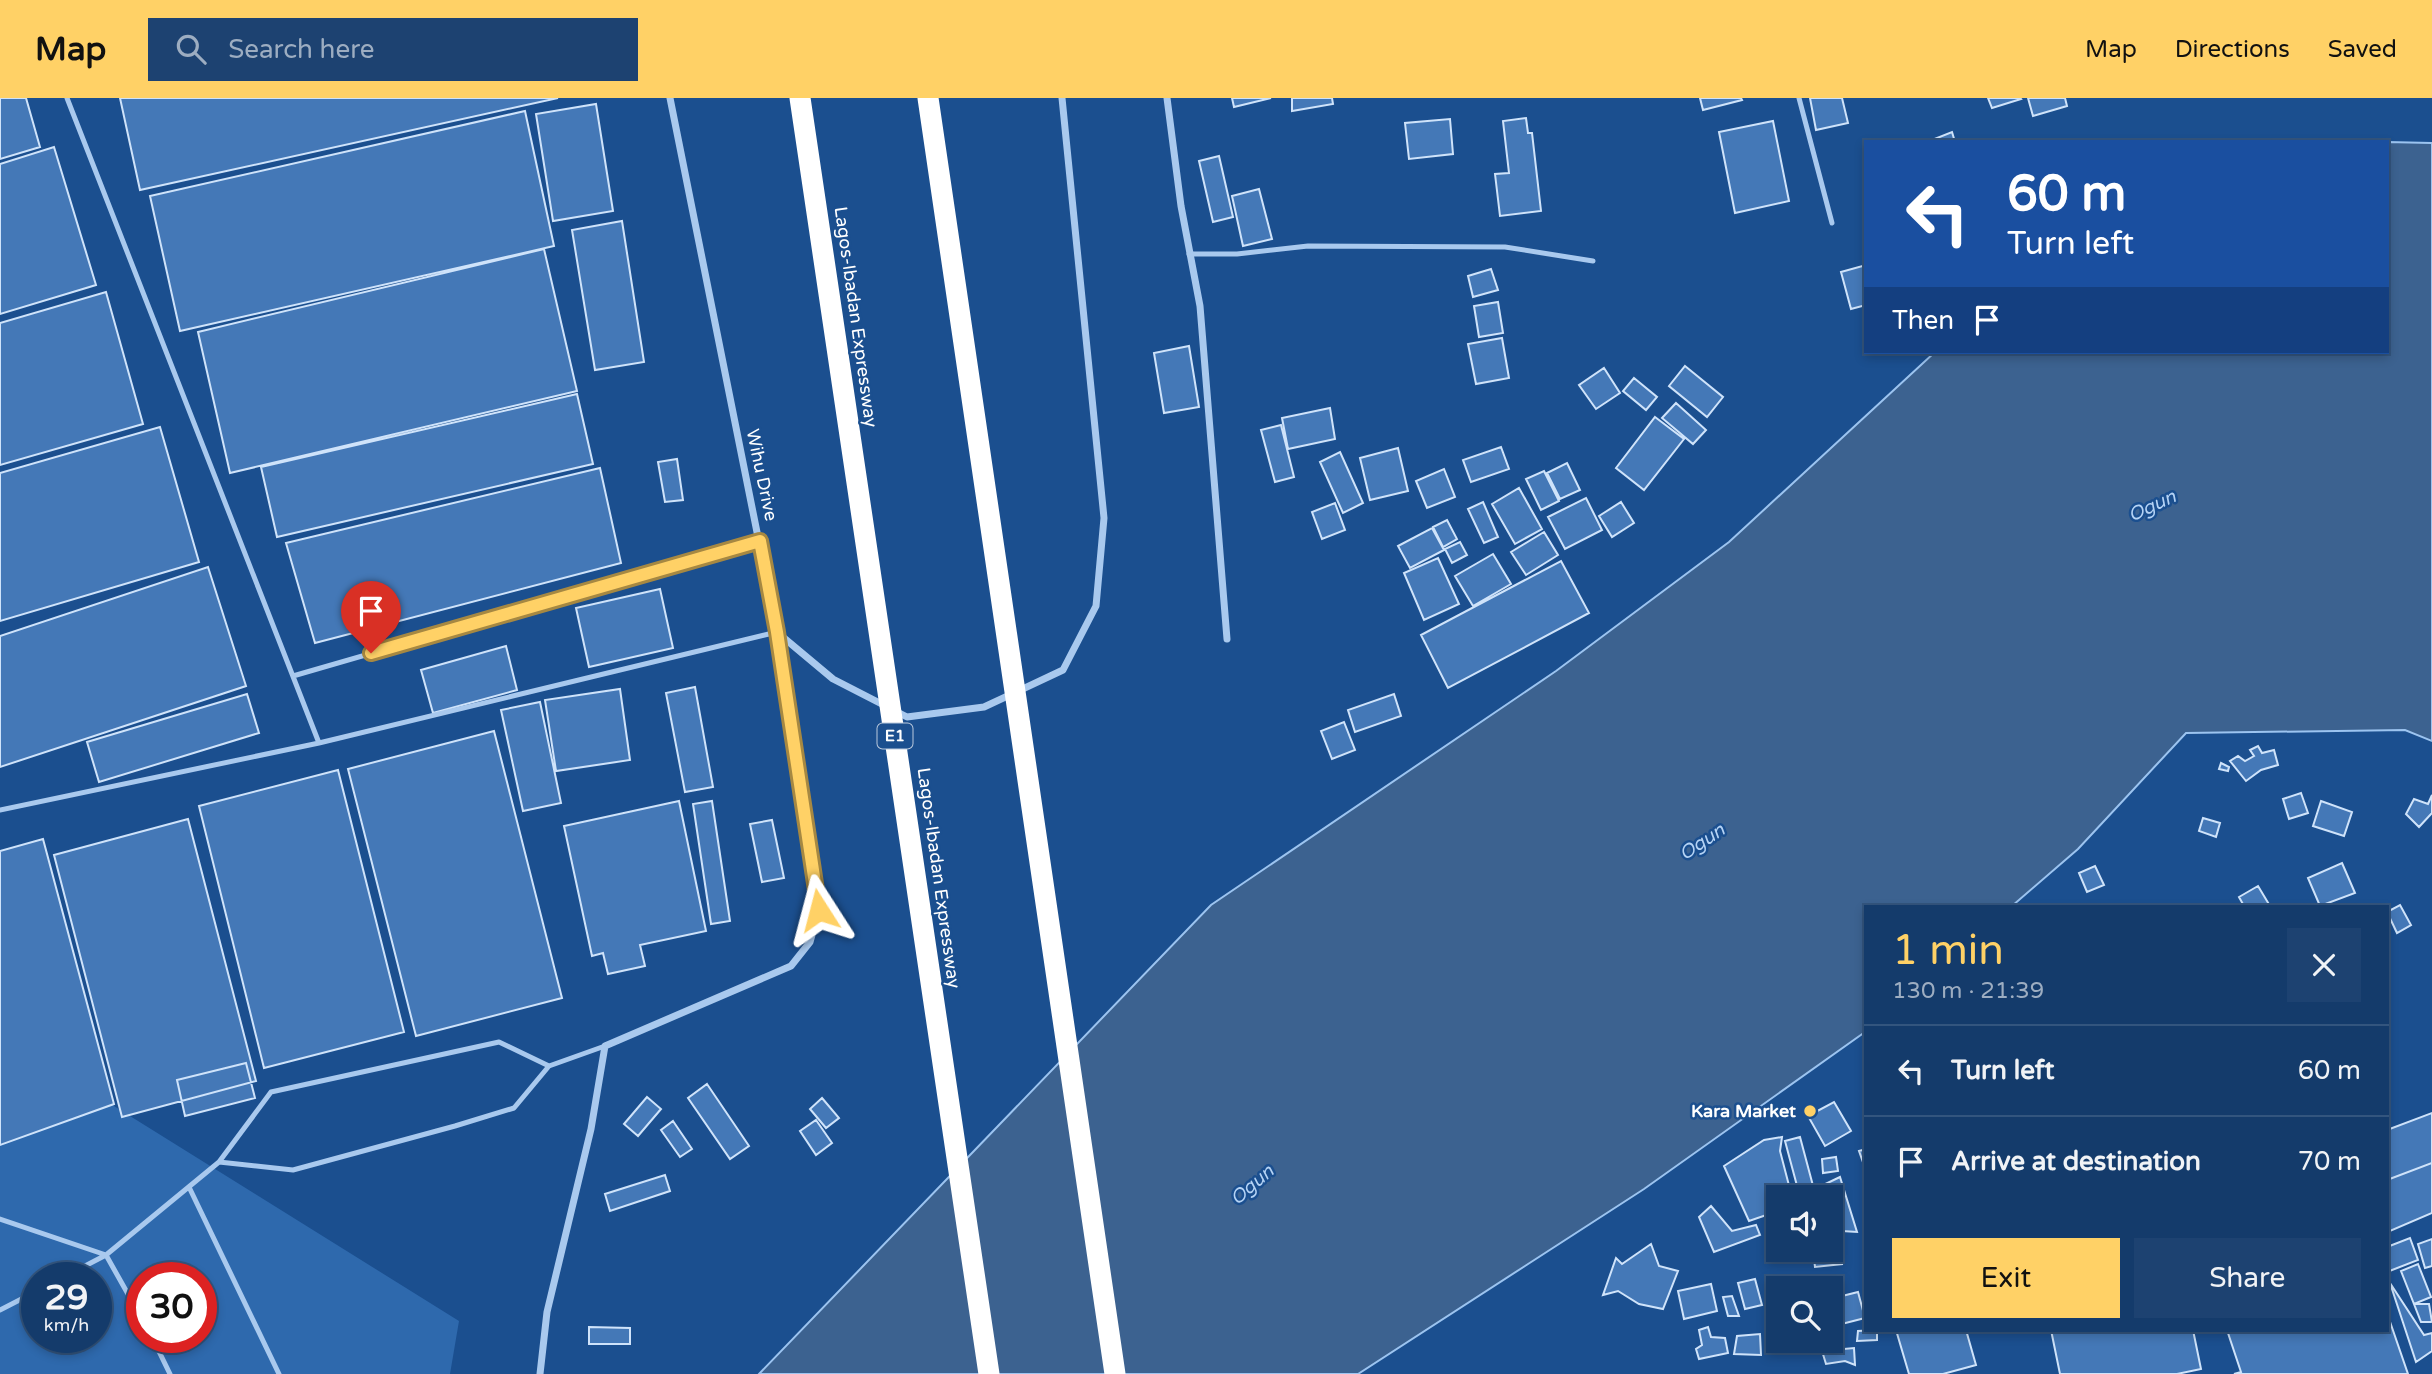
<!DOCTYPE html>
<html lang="en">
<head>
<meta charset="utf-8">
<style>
  body { margin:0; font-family:"Varela Round",sans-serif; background:#1d4271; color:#f1f3f6; height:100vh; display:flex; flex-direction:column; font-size:26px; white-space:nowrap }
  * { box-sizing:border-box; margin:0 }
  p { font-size:23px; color:#9dadc1 }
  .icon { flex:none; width:38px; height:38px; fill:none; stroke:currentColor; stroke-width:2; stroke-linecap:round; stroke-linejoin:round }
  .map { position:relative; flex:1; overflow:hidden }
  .drawer { position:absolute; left:1864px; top:807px; width:525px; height:427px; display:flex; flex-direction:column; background:#143b6b; border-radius:0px; box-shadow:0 4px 10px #0003,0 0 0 2px #33557e }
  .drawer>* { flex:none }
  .hud { position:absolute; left:1864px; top:42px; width:525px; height:214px; border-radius:0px; box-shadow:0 4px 10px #0003,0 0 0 2px #33557e; background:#1a4fa0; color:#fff; overflow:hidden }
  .controls { position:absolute; left:1766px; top:1087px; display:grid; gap:14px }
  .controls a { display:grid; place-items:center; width:77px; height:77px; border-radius:0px; background:#143b6b; box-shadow:0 4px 10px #0003,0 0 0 2px #33557e; font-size:35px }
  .speed { position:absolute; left:21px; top:1164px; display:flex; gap:14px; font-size:35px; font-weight:700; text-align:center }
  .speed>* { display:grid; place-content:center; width:91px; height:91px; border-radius:50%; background:#143b6b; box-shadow:0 4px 10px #0003,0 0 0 2px #33557e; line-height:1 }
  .speed small { font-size:18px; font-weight:400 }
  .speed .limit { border:10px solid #d22; background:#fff; color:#111 }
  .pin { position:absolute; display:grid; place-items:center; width:60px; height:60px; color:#fff; margin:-72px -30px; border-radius:50% 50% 50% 0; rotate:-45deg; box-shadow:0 0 7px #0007 }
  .pin .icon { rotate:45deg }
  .me { position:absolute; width:77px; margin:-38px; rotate:351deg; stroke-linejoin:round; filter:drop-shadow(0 0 5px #0008) }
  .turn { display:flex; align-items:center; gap:24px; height:147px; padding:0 28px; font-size:32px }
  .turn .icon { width:91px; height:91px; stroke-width:2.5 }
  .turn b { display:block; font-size:49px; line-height:60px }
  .then { display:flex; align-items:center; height:66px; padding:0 28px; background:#0003; gap:14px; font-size:26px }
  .round { display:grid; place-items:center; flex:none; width:74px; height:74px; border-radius:0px; background:#1d4271 }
  .headline { display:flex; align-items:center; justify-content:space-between; height:119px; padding:0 28px }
  h1 { font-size:42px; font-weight:600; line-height:52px; color:#ffd166 }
  .action { display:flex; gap:14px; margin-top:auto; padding:14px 28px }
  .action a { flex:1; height:80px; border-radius:0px; background:#ffd166; color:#111; font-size:28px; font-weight:600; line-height:80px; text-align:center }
  .action a+a { background:#1d4271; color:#f1f3f6 }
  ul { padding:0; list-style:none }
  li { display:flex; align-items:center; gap:21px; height:91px; padding:0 28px; border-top:2px solid #33557e }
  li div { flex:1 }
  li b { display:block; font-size:26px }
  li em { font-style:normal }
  header { display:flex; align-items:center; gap:42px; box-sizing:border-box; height:98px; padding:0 35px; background:#ffd166; color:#111 }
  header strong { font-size:33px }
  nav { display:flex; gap:38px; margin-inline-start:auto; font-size:24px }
  .search { width:490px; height:63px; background:#1d4271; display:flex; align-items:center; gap:18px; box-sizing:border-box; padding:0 24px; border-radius:0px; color:#9dadc1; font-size:26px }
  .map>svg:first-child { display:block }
  .green { fill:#2e69ad; fill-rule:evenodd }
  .water { fill:#3c6290; stroke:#9cc4f0; stroke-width:2 }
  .building { fill:#4478b7; stroke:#cfe3fa; stroke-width:2 }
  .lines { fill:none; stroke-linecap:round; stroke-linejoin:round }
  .lane { stroke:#a9c9ee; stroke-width:5 }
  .street { stroke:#a9c9ee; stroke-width:7 }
  .highway { stroke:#fff; stroke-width:21 }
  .route-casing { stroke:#a68842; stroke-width:18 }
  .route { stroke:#ffd166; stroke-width:12 }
  .poi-dot { fill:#ffd166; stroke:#1b4f8f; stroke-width:2.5 }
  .labels { text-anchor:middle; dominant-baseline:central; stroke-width:5; stroke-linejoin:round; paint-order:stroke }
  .shield { fill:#1b4f8f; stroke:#bbcadd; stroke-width:2 }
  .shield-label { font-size:16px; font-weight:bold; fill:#fff }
  .street-label { font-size:18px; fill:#fff; stroke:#1b4f8f }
  .poi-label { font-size:18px; font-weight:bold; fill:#fff; stroke:#1b4f8f; text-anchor:end }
  .water-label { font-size:19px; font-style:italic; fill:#b5d3f5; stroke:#1b4f8f }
</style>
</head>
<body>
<header>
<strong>Map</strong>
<div class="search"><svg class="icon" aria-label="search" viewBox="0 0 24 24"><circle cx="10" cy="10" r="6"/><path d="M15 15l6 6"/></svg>Search here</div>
<nav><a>Map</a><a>Directions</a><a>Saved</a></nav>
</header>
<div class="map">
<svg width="2432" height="1276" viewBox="0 0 2432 1276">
  <rect width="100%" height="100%" fill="#1b4f8f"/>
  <path class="green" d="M0,937L459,1223L450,1276H0ZM37,1180H96V1239H37ZM142,1180H201V1239H142Z"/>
  <path class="water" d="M2387,44L2432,45V643L2405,632L2186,635L2078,751L2012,808H1866L1865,934L1644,1091L1358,1276H759L1211,807L1556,573L1729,444L1935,254H2387Z"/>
  <path class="building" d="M0,0H26L40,49L0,61Z
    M120,0H558L140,92Z
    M1232,0H1271L1234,9Z
    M1292,0H1332L1333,6L1292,13Z
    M1700,0H1741L1742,2L1703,12Z
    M1810,0H1842L1848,25L1816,32Z
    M1988,0H2020L2021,1L1992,10Z
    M2028,0H2065L2067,8L2033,18Z
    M596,6L613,113L553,123L536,16Z
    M525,13L554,148L180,233L150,98Z
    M1526,20L1528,35H1532L1541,113L1500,118L1495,76L1509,75L1503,23Z
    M1450,21L1453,56L1409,61L1405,25Z
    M1773,23L1789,103L1735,115L1719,34Z
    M1952,34L1955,44H1927Z
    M54,49L96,187L0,216V66Z
    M1219,58L1233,119L1213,124L1199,63Z
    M1259,91L1272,141L1243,148L1232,98Z
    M622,123L644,264L595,272L572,132Z
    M544,151L577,293L230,375L198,234Z
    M1866,167V207L1851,211L1841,174Z
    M1491,171L1498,192L1473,199L1468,178Z
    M106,194L143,326L0,367V225Z
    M1498,204L1503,235L1479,239L1474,208Z
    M1502,240L1509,280L1476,286L1468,246Z
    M1189,248L1199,309L1164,315L1154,255Z
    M1685,268L1723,299L1707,319L1669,288Z
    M1604,270L1620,295L1596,311L1579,287Z
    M1634,280L1657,299L1646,312L1623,293Z
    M577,296L593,366L277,439L261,369Z
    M1676,305L1706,332L1693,346L1662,320Z
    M1330,310L1335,341L1288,351L1282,320Z
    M1655,319L1684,341L1644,392L1616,370Z
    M1281,327L1294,379L1275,384L1261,332Z
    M160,329L199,464L0,523V375Z
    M1501,349L1509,371L1471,384L1463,362Z
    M1398,350L1408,393L1370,402L1360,360Z
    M1340,354L1363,405L1343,415L1320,364Z
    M677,361L683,402L665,404L658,364Z
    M1567,365L1580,392L1560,401L1547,375Z
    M600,370L621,465L315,545L286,445Z
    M1444,371L1455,399L1427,410L1416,383Z
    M1544,373L1559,403L1541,412L1526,381Z
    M1519,390L1542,431L1515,446L1492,406Z
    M1586,400L1602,432L1565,451L1548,419Z
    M1483,404L1498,439L1484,445L1468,411Z
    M1621,404L1634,425L1612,439L1599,418Z
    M1335,405L1345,432L1322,441L1312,414Z
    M1447,422L1457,441L1443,449L1433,429Z
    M1432,430L1444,452L1410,470L1398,448Z
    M1544,434L1558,457L1526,477L1511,454Z
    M1460,444L1467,457L1452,465L1445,451Z
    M1493,456L1511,486L1473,508L1455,478Z
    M1438,460L1459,506L1424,522L1404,475Z
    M1561,463L1589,515L1448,590L1421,537Z
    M208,469L246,588L0,669V538Z
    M660,491L673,550L589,569L576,510Z
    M506,548L517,592L433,615L421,572Z
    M695,589L713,689L685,694L666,595Z
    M620,591L630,662L556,673L545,602Z
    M247,596L259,635L99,684L87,644Z
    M1394,596L1401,618L1355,634L1348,612Z
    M540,604L561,705L523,713L501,612Z
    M1344,624L1355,652L1332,661L1321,633Z
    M494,633L562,900L416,938L348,671Z
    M2258,648L2262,655L2274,652L2278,667L2261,672L2246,683L2230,663L2238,658L2245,663L2254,658L2250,652Z
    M2221,665L2229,669L2228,673L2219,671Z
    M338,672L404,934L264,970L199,708Z
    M2301,695L2308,715L2289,721L2283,701Z
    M2432,697V715L2419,729L2406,716L2414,701L2428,706Z
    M679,703L706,833L640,847L645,868L608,876L603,855L592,858L564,728Z
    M712,703L730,823L711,826L693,706Z
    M2321,703L2352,714L2344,738L2313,728Z
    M2203,720L2220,725L2216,739L2199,733Z
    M188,721L256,983L122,1019L54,757Z
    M772,722L784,780L762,784L750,726Z
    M43,741L114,1006L0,1047V753Z
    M2342,765L2355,795L2320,808L2308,780Z
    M2095,768L2104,787L2087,794L2079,775Z
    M2258,788L2270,808H2244L2239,799Z
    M2400,807L2411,827L2397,835L2387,814Z
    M246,965L255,1000L185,1018L177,982Z
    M707,986L749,1048L730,1061L688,1000Z
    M647,999L661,1011L638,1038L624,1026Z
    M822,1000L839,1020L826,1030L810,1011Z
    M1834,1004L1851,1033L1825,1048L1808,1018Z
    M2432,1015V1065L2387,1082V1032Z
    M816,1022L832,1045L816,1057L800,1033Z
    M673,1023L692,1051L680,1059L661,1032Z
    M1782,1039L1780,1053L1792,1099H1778V1113L1749,1123L1724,1068L1764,1042Z
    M1800,1039L1816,1099H1800L1785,1043Z
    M1866,1051V1070H1865L1859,1053Z
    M1836,1059L1838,1073L1823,1075L1822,1061Z
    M2432,1065V1115L2390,1133L2387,1125V1082Z
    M665,1077L670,1093L610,1113L605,1096Z
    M1840,1079L1857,1134L1842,1133L1830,1112V1099H1824L1819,1089Z
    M1711,1108L1732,1133L1756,1127L1760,1137L1714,1154L1699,1119Z
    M1838,1140L1842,1166L1815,1169L1813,1152H1830V1141Z
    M2410,1140L2418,1162L2387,1174V1149Z
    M2432,1141V1168L2425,1170L2418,1146Z
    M1651,1146L1659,1168L1678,1173L1663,1211L1639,1206L1618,1193L1603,1197L1616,1160L1622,1166Z
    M2418,1166L2431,1199L2414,1206L2401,1173Z
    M1755,1181L1762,1207L1745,1211L1738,1185Z
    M2390,1185L2424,1237L2432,1235V1253L2416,1264Z
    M1711,1186L1717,1213L1684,1221L1678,1193Z
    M1858,1194L1865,1220L1830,1229V1201Z
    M1732,1198L1739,1218H1728L1723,1199Z
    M2414,1206H2429L2432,1224H2421Z
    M2387,1215L2408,1276H2234L2241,1274L2227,1232H2387Z
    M589,1229L630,1230V1246H589Z
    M1708,1229L1711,1239L1725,1240L1728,1255L1699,1261L1696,1251L1702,1247L1699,1232Z
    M1877,1232V1242L1857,1243L1858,1233Z
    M1896,1232H1966L1976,1267L1943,1276H1909Z
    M2051,1232H2193L2201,1271L2177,1276H2060Z
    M1760,1236L1761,1257L1734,1256L1737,1238Z
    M1854,1250L1855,1267L1845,1263L1826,1266L1822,1253Z"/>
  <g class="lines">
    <path class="lane" d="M67,0L319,645
      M1799,0L1832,125
      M1189,156H1237L1308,148L1505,149L1593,163
      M293,578L760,443
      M0,712L319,645L777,534
      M549,968L499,944L271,994L219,1064L293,1072L455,1028L514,1010L549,968L605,948
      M189,1089L279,1276
      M0,1121L106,1157
      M62,1180L106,1157
      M0,1212L37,1193
      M142,1221L106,1157L219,1064
      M152,1239L170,1276"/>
    <path class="street" d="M1167,0L1181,108L1200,208L1227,541
      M778,535L833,581L907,619L984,609L1063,572L1096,508L1104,420L1062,0
      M540,1276L547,1214L591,1031L605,948L791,868L810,844L819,812L777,534L670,0"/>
    <path class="highway" d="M800,0L989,1276
      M928,0L1115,1276"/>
  </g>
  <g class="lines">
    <g class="route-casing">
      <path id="route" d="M371,555L760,443L777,534L819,812"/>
    </g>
    <use href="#route" class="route"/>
  </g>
  <circle class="poi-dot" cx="1810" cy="1013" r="7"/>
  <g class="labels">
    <rect class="shield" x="877.5" y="625.5" width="35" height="25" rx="5"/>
    <g class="shield-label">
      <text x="895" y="638">E1</text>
    </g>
    <g class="street-label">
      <text transform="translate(856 219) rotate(82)">Lagos-Ibadan Expressway</text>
      <text transform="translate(762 377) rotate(78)">Wihu Drive</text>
      <text transform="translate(939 780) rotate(82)">Lagos-Ibadan Expressway</text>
    </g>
    <g class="poi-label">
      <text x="1796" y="1013">Kara Market</text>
    </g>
    <g class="water-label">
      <text transform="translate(2152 408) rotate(-25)">Ogun</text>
      <text transform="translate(1702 744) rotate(-34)">Ogun</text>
      <text transform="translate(1252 1087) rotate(-41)">Ogun</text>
    </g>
  </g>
</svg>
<div class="controls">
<a><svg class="icon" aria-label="sound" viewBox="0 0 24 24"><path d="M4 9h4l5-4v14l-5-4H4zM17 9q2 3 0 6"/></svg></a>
<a><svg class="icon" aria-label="search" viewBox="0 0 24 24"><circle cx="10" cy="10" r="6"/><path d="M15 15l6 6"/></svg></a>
</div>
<div class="speed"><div>29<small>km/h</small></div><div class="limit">30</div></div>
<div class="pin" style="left:371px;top:555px;background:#d93025"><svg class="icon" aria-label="arrive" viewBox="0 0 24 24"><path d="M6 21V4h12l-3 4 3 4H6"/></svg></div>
<svg class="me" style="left:819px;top:812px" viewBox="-20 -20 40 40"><path d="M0-17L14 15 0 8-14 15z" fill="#ffd166" stroke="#fff" stroke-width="4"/></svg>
<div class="hud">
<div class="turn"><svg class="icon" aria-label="left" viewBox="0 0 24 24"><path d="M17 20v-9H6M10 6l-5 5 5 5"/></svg><div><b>60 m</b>Turn left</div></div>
<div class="then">Then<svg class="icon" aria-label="arrive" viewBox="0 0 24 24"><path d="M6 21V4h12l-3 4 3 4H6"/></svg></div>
</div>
<section class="drawer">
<div class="headline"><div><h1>1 min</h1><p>130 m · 21:39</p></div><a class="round"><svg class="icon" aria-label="close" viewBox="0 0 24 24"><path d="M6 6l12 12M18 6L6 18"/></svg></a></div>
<ul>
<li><svg class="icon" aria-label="left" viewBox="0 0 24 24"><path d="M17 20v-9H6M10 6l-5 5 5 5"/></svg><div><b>Turn left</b></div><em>60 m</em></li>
<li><svg class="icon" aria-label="arrive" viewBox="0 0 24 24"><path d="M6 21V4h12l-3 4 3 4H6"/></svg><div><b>Arrive at destination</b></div><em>70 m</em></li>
</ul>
<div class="action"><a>Exit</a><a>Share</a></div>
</section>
</div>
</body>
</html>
